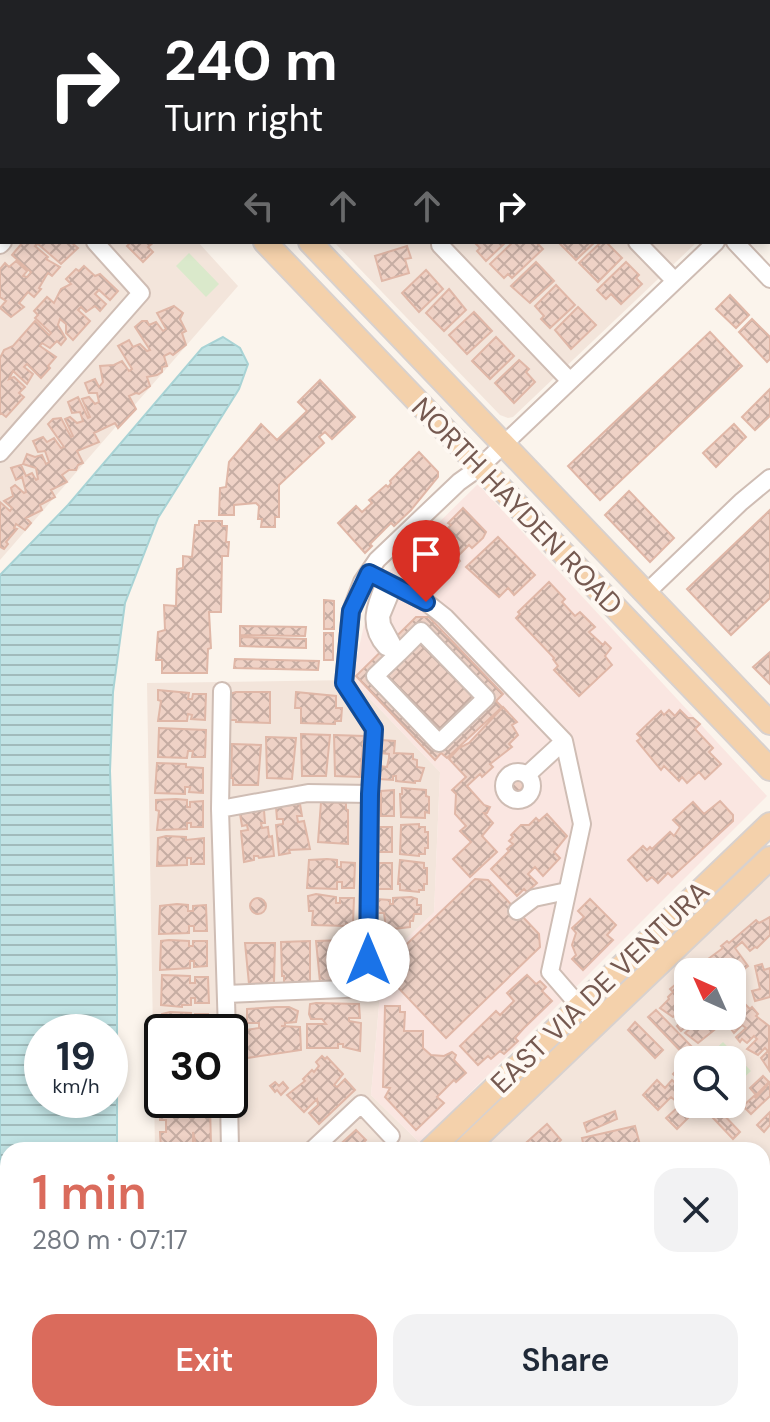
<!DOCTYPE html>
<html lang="en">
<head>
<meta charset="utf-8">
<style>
  body { margin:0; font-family:"DM Sans",sans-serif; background:#f2f2f3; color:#1f2937; height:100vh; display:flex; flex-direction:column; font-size:30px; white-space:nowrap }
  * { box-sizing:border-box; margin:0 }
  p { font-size:26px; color:#747a83 }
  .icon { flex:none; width:44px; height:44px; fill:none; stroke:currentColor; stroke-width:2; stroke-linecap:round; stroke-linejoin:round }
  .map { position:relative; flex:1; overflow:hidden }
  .panel { position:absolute; left:0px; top:1142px; width:770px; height:280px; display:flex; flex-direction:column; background:#fff; border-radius:24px 24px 0 0; box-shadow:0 4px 12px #0003 }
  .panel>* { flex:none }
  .guide { position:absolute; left:0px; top:0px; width:770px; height:244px; box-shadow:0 4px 12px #0003; background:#202124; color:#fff; overflow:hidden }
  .needle { width:52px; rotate:315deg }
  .tools { position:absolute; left:674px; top:958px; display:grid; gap:16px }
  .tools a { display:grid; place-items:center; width:72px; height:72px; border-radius:16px; background:#fff; box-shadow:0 4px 12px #0003; font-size:40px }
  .speed { position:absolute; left:24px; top:1014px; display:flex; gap:16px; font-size:40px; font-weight:700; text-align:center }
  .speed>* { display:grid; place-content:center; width:104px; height:104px; border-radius:50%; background:#fff; box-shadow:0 4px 12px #0003; line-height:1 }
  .speed small { font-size:20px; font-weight:400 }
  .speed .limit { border:4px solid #111; border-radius:12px; background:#fff; color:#111 }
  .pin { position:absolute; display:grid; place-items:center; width:68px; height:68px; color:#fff; margin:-82px -34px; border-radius:50% 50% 50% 0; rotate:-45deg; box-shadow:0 0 8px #0007 }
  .pin .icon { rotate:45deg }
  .me { position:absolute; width:88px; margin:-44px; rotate:0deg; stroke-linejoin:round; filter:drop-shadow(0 0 6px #0008) }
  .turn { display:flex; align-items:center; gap:28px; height:168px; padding:0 32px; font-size:36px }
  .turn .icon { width:104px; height:104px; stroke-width:2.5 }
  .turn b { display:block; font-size:56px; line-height:68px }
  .lanes { display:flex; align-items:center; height:76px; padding:0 32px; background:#0003; justify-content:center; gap:40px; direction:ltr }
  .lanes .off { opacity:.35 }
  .round { display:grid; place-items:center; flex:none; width:84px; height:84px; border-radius:24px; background:#f2f2f3 }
  .summary { display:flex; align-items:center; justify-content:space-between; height:136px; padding:0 32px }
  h1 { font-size:48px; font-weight:600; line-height:60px; color:#da6b5c }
  .button { display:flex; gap:16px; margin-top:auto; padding:16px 32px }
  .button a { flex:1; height:92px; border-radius:24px; background:#da6b5c; color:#fff; font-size:32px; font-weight:600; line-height:92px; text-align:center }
  .button a+a { background:#f2f2f3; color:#1f2937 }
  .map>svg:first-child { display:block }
  .residential { fill:#f3e5db; fill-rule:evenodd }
  .commercial { fill:#fae6e1 }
  .grass { fill:#dae9cb }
  .water { fill:url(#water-rules); stroke:#a8d3d5; stroke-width:2; fill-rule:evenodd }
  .building { fill:url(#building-cross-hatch); stroke:#e0b7a7; stroke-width:2 }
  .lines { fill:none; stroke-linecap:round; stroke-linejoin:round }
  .minor-casing { stroke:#cfbdb4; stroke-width:20 }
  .major-casing { stroke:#d8d1ce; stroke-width:26 }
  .minor { stroke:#fff; stroke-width:16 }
  .major { stroke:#f4d1ab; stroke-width:22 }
  .route-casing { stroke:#114b97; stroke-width:20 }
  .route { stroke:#1a73e8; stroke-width:14 }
  .labels { text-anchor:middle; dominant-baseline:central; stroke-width:8; stroke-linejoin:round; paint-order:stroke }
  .street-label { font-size:28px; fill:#755950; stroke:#fef8f2 }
</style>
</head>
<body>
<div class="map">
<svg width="770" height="1422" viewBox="0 0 770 1422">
  <defs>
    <pattern id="water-rules" width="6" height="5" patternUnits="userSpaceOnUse" patternTransform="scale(2)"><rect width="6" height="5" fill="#c1e3e4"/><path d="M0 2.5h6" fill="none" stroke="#a1bbbb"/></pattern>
    <pattern id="building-cross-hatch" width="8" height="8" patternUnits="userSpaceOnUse" patternTransform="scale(2)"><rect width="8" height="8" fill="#efd2c6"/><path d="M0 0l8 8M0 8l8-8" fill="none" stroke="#c6ada3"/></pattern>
  </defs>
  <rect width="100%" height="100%" fill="#fbf4ec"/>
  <path class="residential" d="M98,0H770V173L768,175V2Z
    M0,40L2,242H198L238,286L0,560Z
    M334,242H697L513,417L508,418L500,415Z
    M352,680L440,772L434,913L383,961L371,1095L420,1143L413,1150H155L147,683ZM162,1032H230V1100H162Z
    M770,874V1422H177L172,1414H762V1150H473L669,962L699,942ZM688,972H732V1016H688ZM688,1060H732V1104H688Z"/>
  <path class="commercial" d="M478,484L767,796L420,1143L371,1095L383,961L434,912L440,772L352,680L372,588Z"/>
  <path class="grass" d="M189,253L219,284L206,297L176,266Z
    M723,1042L751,1071L738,1083L732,1077V1060H716L710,1054Z"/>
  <path class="water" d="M223,337L240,348L248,364L239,389L158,518L125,603L113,692L110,771L117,973V1150H8V1286L0,1285V575L68,505L202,348ZM42,1032H110V1100H42Z"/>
  <path class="building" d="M23,242H71L78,248L61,264L38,244L35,246L48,257L46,259L60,267L52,276L48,273L46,276L39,288L41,289L34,297L28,292L19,303L24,307L11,317L0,308L6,301L0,297V269L5,263L9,267L16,261L27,271L23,276L27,277L31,272L12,255Z
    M131,242H154L148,247L153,252L143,262L127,246Z
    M474,242H506L486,261L477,251L480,248Z
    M513,242H536L543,249L512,278L508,274L504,278L490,264Z
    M558,242H595L576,260Z
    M601,242H606L622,258L598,282L579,263Z
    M407,246L411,258L405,259L409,273L382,281L375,256Z
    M536,262L554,281L530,303L511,286Z
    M626,262L639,275L636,278L642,284L621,304L611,294L606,299L597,290Z
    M84,266L95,276L100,274L118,291L110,300L99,290L95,294L106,304L100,311L95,306L86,312L81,307L78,310L90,321L73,340L66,333V324L60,319L58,325L66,339L61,345L57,341L50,348L42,343L40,346L56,357L48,366L50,368L41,378L27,364L24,367L33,374L27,384L13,371L9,379L14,377L25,387L19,393L24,397L6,417L1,413L0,414V358L4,350L13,346L35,321L49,335L51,333L35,318L38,315L34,311L47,297L54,303L61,289L71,284L66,279L76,269L79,271Z
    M426,270L443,289L419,312L402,293Z
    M556,285L575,305L550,328L541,319L544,316L535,306Z
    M449,289L466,310L444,331L426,313Z
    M730,295L749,315L736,328L716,309Z
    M174,306L183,313L180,319L186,331L182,333L186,345L173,355L170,353L164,356L167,366L162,367V372L157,375L147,377L150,386L139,394L136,393L129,396L136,409L118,428L115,423L94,433L99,442L77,451L83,463L78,465L76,470H69L62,475L67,482L51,490L55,497L40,505L42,510L26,518L31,523L25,530L16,524L14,528L17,529L6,542L8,544L4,549L0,547V502L10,511L12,508L4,501L13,496L11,488L15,485L24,493L26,492L22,477L16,480L11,468L21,465L26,476L32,473L36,480L38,479L36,468L23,464L27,454L35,457L42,455L46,464L49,462L45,451L38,452L33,441L43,437L47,442L54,438L61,448L64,447L48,424L53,419L61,418L71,437L73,436L65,419L70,417L77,423L83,421L80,412L72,413L68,402L78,397L88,418L90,417L82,399L89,397L95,404L99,402L97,393H89L85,383L95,379L99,387L103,382L100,366L114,365L122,361L129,371L132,369L118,346L129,340L133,347L140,344L147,351L150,350L135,327L142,321H147L149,325L156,322L163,331L166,329L157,313Z
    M578,307L596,325L571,349L555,330Z
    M474,312L492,331L467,354L449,335Z
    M752,319L770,337V359L767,362L739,332Z
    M710,332L742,366L600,500L568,466Z
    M496,337L514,356L490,379L472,361Z
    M519,360L529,369L526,372L535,382L514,403L495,383Z
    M320,380L355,417L332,439L325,432L319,437L324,443L279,485V517H275V527H261L262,519H258L259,506L256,503L234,505V515H219L220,488L226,487L229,462L261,424L277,440L307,411L298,402Z
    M770,389V416L755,430L742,417Z
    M734,424L746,437L716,467L703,453Z
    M419,452L438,472V477L411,510L394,526L391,523L370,544L372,546L365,553L338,523L356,506L362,512L372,503L369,500L386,485L388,487L391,483L390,481Z
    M629,491L674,538L650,562L605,515Z
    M463,508L486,532L483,538L472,548L469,545L457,557L460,561L444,579L442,577L436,583L425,571L420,575L406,561L434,534L438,538L451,525L448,523Z
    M770,510V598L731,635L687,589Z
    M199,521H222V526H227L226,542H229L228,556H222L221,612H209L211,648L208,649L207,673H162V660H156L158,632L165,630L164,605L176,606L177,569L183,568V556L192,557L195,525H199Z
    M498,537L535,575L514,595L508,588L499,597L466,567Z
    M549,582L565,599L562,602L575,616L580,612L595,627L589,632L603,645L605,642L611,648L605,656L612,665L579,696L554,670L558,666L553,659L554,658L516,618L520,614L518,612Z
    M324,600L334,601V629H324Z
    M416,617H429L503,694L496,701L502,707L447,758L441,753L435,760L356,676Z
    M240,626L306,627L305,636L240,635Z
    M324,633H333V660H324Z
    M240,637L306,639V648L240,646Z
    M770,652V684L753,667Z
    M235,659L319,661L318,670L234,668Z
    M158,690L189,693L188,699H192L193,694H206L205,720L191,719L192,715L188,714L187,721H158L161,701L158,700Z
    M236,692H270V723L236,722V720H229V694Z
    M296,692L336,696V708H342L341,721H335V724L301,723V708H295Z
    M503,707L517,722L512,725L518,735L509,744L512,747L490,764L493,767L482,777L480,774L467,786L484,805L490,807L487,813H484L493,823L482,836L497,852L470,877L453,859L471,842L460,831L466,826L455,814L456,794L452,790L466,777L449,759L459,748L469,743Z
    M669,710L675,716L680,710L688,718H693L700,724L695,729L713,748L709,752L721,764L705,779L699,772L687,783L682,777L679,781L664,766L661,770L637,741L641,738L637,734L661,711L664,715Z
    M159,728L206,730L205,757H192L193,751H188L187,758L158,757Z
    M301,734L330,735L326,776H302Z
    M334,735L364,736L360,777L335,776Z
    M266,737L296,738L292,779L267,778Z
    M381,740L395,741L394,753L413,754V759L417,760V767L424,768L420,781H415V783L396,781V776H393V780L379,779V766L387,767L389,758V754L381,753Z
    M232,744L261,745L258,785H233V778H231Z
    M157,763L186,764V767L203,768V793L189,792L190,787H185V794L155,793Z
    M511 785a6 6 0 1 1 12 0a6 6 0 1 1-12 0Z
    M402,788L426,790V796L429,797V813L425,812V818L401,817L400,794H402Z
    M394,790V816H381V791Z
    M176,799L187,800V807H190V802L203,801V827H191V823H187V829L157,830L159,811L156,810V800Z
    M720,801L733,815V821L672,877L668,873L658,883L652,877L647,881L628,860L643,846L647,850L650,847L652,849L670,832L674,836L680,827L673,820L693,802L704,814Z
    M321,802L346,803V809L348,810V844L318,842Z
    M300,804L302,816H297L298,822L304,821L310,849L289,850L290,853L279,855L276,825L283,824V819H277L276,807Z
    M264,810L265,823H261L262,828L268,827L269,837L272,836L274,856L259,858L258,856H254V860L244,862L241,831L248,830L247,825L242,826L240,814Z
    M547,814L567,836L554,852L560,858L543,876L535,867L528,874L537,883L527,892L524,889L517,896L491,869L509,851L507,849L513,844L509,841L513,837L511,835L521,825H529L536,818L539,821Z
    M419,824V827H425V832H428V848H425V854H419V856L400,854L401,825Z
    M379,827H392V852H378Z
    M166,836L186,837V840L204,838V864H191V858H187V865L157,866L158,838Z
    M327,859L337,860V867H341V862L355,863L354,888H342V882H337V889L307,888L309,860Z
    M400,860L424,863V868H427V884H424V890H419V892L400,890V884H398Z
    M379,863H392V889H378Z
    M475,879L488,880L539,934L540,947L446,1038L387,976L388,962Z
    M316,894L336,897V903H340V898H354L353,924H346V926L312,925L313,911H309L308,896Z
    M411,897L417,899V905H421V914H414L413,921H410V927L393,929L392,940L377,939V926H385V921L384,913H376V899L390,900V904H393V898Z
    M250 906a8 8 0 1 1 16 0a8 8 0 1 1-16 0Z
    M590,899L616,925L607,935L613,940L583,970L572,959L576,955L572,945L576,933L572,928L584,917L578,911Z
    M177,904L188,905V911H193V906L206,905L207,931H194V926H189V933L159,934L160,906Z
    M770,917V935L757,948L755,947L750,951L742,942L735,948L748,966L743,970L741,968L734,974L728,967L725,969L728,972L695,971L701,966L704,969L711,962L708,959L723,948L721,946L727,941L729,943L756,920L759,923Z
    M169,940L189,941V946H193V941H207V966L194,967V961H190V968L160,970L161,941Z
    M346,940L345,981L320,982L316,941Z
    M310,941V982L284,983V976H282L281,942Z
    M245,943H275L274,983L249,984Z
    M762,964L764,970L770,968V997L755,1001L752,991L760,989L755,966Z
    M162,975L190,976V983H195V977H208L209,1003H195V998H191V1005H182V1007L161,1005Z
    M527,975L536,984L540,981L546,987L542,991L552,1001L524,1028L515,1038L518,1041L504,1054L500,1051L491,1059L488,1056L478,1065L460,1046L496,1011L500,1015L514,1001L507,993Z
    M676,984L688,995V1016H712L710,1019L718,1027L698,1043L685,1033L694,1025L691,1022L681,1031L677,1026L680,1023L676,1020L683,1013L680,1010L673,1017L660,1008L669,999L668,997L673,992L670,989Z
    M742,1001L750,1009L752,1007L758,1014L756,1016L769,1026V1070L761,1058L768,1051L765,1048L758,1055L747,1049L757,1039L754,1036L747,1043L742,1039L740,1042L736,1037L746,1028L742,1025L734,1033L725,1021L732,1016L736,1010L735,1008Z
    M316,1003L359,1004L360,1018H349V1021L361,1023L360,1051L343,1047V1044H338V1048H307V1024H326L322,1019H311L309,1014L310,1004Z
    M385,1006H400V1012H405L404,1031H423V1048L431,1055L444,1056L452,1052L456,1055L454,1060L466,1073L456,1082L454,1080L437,1097L444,1103L416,1130L385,1097L390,1088L383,1087Z
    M277,1007H289L298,1011L296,1022L285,1023V1026H281L300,1027L301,1050L247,1058L245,1030L259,1028V1023H247V1009Z
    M656,1010L697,1052L689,1060L648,1017Z
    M170,1012L191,1013V1019H195V1014H208V1032H162V1041V1014Z
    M635,1022L663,1050L655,1058L628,1030Z
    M322,1056L325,1059L327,1057L343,1074L334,1085L337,1087L345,1079L355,1090L319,1124L309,1113L318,1105L317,1099L304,1112L287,1095L305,1081L303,1079L312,1070L314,1072L319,1066L316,1062Z
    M679,1068L688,1077V1089L673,1074Z
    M763,1076L769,1082L756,1095L750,1088Z
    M657,1080L665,1088L672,1080L686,1093L677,1102L671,1097L658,1110L643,1095Z
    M275,1082L279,1086L283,1082L288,1088L281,1095L277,1090L275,1092L270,1086Z
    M770,1082V1096L751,1114L743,1106L754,1096L756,1098Z
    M160,1100H191V1117L196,1112V1104H210L211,1146L197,1149L193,1132V1150H161L160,1132H166V1120H160Z
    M678,1107L688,1118L677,1129L666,1118Z
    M615,1111L617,1119L587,1132L584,1123Z
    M720,1111L740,1132L733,1139L713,1118Z
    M770,1112V1125L764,1132L757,1125Z
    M547,1124L561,1140L557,1144L562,1150H518Z
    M635,1126L640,1145L634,1147V1149L575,1150L574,1146L583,1143L582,1138Z
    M356,1130L366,1140L358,1148L360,1150H334Z
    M767,1226L770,1229V1259L762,1251V1230Z
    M762,1331L770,1337V1362L762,1355Z
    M762,1364L770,1372V1382L762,1388Z
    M184,1414H243L244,1416L235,1422H183L180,1417Z
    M274,1414H288L277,1422H263Z
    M297,1414H345L347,1417L340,1422H312L310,1419L303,1422Z
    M470,1414H508L505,1422H467Z
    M523,1414H573L565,1422H531Z
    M631,1414H646L654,1422H639Z
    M703,1414H740L736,1418L739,1420L737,1422H709Z"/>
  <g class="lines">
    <g class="minor-casing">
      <path id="minor" d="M206,0L208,2
        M269,2L271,0
        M467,2L468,0
        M640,2L642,0
        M768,72L770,70
        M0,143L2,145
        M768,176L770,178
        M0,200L2,203
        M637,242L675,281
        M735,242L770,279
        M0,245L3,242
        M440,245L570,381
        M0,453L141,293L95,242
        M369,573L426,602L445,617L564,741L582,824L550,972L595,1024
        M385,583C375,606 367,626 386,647L395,649L382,625L381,616L393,587
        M645,594L741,502L770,478
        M395,649L399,653L421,631L486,698L439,743L375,676L399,653
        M504 786a14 14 0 1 1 28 0a14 14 0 1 1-28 0Z
        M527,775L564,741
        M220,809L222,691
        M517,911L534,898L567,891
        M226,994L368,988L370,794L374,729L344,683L351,611L362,582L377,560L459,482L480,467L716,242
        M227,1032L220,809L308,793L370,794
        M229,1100L230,1150
        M312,1150L361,1104L391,1136"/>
    </g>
    <g class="major-casing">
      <path id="major" d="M31,0L33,2
        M78,0L80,2
        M265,242L770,769
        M310,242L770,723
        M430,1150L770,824
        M464,1150L770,858
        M9,1422L53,1414
        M105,1422L127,1414"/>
    </g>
    <use href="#minor" class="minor"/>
    <use href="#major" class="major"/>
  </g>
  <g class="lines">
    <g class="route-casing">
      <path id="route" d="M368,960L370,794L374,729L344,683L351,611L369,573L426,602"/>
    </g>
    <use href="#route" class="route"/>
  </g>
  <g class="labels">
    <g class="street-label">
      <text transform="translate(517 506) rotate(46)">NORTH HAYDEN ROAD</text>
      <text transform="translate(600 987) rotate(-44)">EAST VIA DE VENTURA</text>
    </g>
  </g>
</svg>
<div class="tools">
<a><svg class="needle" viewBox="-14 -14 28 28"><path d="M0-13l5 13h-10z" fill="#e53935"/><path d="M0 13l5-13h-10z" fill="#747a83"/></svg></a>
<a><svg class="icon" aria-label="search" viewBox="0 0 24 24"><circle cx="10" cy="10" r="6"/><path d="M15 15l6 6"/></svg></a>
</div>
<div class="speed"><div>19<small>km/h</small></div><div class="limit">30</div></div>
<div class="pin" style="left:426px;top:602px;background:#d93025"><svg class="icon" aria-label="arrive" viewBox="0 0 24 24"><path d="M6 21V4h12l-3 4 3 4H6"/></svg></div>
<svg class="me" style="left:368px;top:960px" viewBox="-20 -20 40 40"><circle r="19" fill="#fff"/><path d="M0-13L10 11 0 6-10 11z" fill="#1a73e8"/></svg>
<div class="guide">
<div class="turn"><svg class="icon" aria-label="right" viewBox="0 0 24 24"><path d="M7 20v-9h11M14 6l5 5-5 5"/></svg><div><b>240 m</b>Turn right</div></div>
<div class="lanes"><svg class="icon off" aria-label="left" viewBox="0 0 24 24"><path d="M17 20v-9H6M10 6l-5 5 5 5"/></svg><svg class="icon off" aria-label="ahead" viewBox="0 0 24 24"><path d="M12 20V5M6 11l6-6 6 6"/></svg><svg class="icon off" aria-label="ahead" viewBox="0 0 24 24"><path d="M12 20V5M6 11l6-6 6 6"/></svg><svg class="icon" aria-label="right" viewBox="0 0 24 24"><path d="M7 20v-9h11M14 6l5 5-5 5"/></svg></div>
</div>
<section class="panel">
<div class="summary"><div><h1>1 min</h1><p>280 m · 07:17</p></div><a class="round"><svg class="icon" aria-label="close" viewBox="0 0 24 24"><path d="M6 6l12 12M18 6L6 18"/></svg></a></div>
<div class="button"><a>Exit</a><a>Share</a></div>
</section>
</div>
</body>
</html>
